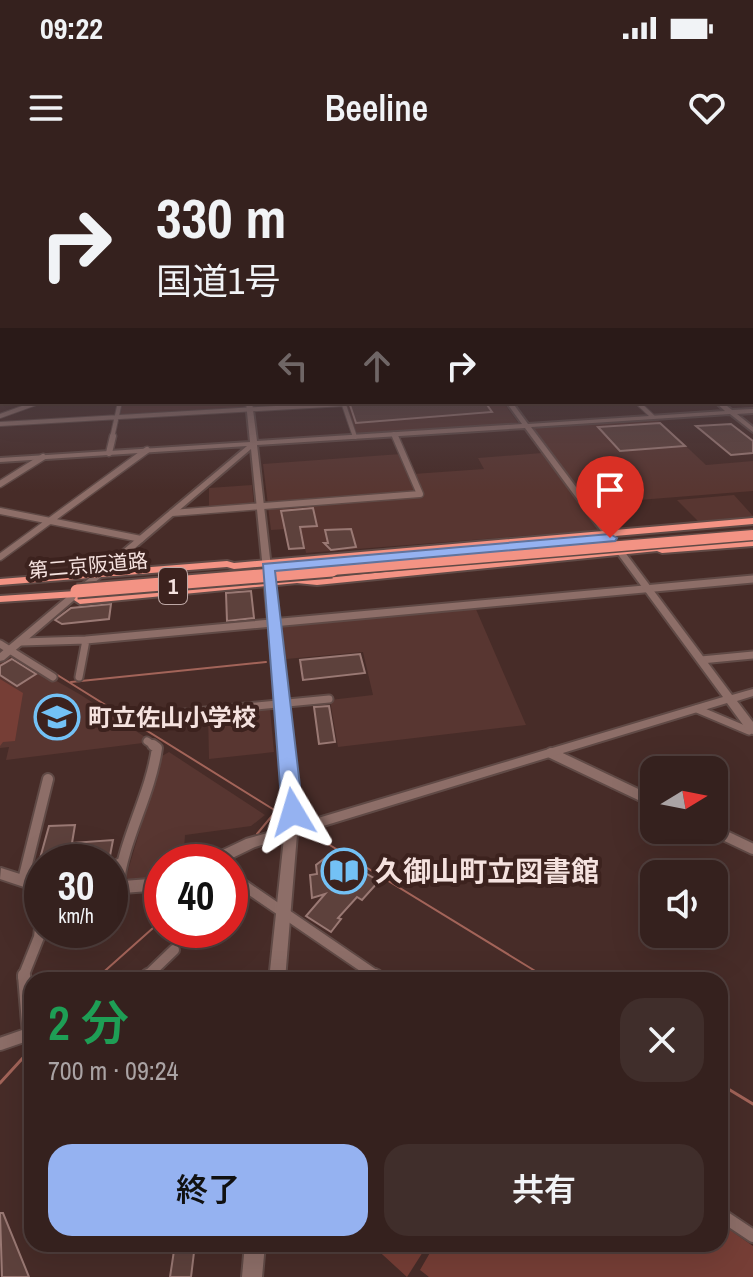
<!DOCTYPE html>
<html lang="ja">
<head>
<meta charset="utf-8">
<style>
  body { margin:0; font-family:"Archivo Narrow","Noto Sans JP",sans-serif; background:#402e2b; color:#f1f3f6; height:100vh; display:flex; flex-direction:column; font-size:30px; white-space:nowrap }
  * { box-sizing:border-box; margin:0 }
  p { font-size:26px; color:#aaa3a4 }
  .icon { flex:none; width:44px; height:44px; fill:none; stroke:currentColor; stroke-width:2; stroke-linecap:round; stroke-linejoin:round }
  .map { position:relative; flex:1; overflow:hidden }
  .sheet { position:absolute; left:24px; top:812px; width:704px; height:280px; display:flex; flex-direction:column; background:#35211e; border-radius:24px; box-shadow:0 8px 32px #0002,0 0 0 2px #4f3e3c }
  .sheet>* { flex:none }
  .banner { position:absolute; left:0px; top:0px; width:754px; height:244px; box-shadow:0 8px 32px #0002,0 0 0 2px #4f3e3c; background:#35211e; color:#f1f3f6; overflow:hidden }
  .needle { width:52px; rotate:80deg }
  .tools { position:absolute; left:640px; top:596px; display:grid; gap:16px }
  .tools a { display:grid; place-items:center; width:88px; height:88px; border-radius:16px; background:#35211e; box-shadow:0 8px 32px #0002,0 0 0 2px #4f3e3c; font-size:40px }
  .speed { position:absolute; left:24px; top:684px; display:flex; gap:16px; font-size:40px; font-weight:700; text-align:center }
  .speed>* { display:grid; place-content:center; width:104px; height:104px; border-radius:50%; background:#35211e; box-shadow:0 8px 32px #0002,0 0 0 2px #4f3e3c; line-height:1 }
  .speed small { font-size:20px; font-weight:400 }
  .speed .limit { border:12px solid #d22; background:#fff; color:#111 }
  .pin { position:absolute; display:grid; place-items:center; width:68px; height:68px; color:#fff; margin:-82px -34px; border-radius:50% 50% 50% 0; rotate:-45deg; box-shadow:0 0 8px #0007 }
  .pin .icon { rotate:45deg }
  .me { position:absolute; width:88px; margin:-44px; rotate:353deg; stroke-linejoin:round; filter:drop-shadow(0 0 6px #0008) }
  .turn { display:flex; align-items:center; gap:28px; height:168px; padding:0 24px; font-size:36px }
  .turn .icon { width:104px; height:104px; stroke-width:2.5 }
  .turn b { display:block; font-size:56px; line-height:68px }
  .lanes { display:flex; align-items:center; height:76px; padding:0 24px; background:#0003; justify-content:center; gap:40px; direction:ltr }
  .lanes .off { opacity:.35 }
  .round { display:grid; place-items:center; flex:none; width:84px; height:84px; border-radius:24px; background:#402e2b }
  .headline { display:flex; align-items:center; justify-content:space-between; height:136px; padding:0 24px }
  h1 { font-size:48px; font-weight:600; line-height:60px; color:#1e9e55 }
  .primary-button { display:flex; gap:16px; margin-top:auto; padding:16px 24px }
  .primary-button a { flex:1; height:92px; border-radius:24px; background:#95b2f1; color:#111; font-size:32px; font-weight:600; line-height:92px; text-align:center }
  .primary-button a+a { background:#402e2b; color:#f1f3f6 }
  .status { display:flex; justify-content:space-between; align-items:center; height:56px; padding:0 40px; background:#35211e; direction:ltr }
  .status svg { height:22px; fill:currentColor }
  header { display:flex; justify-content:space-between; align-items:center; height:104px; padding:0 24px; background:#35211e; font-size:36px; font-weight:600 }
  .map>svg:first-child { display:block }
  .built { fill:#583631 }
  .green { fill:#763e36 }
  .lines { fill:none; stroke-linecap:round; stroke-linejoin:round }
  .stream-far1 { stroke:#a36459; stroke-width:2 }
  .stream { stroke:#a36459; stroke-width:3 }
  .building { fill:#5d413c; stroke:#9a7974; stroke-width:2 }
  .street-far4-casing { stroke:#604a46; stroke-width:6 }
  .street-far3-casing { stroke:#604a46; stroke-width:9 }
  .street-far2-casing { stroke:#604a46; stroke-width:11 }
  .street-far1-casing { stroke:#604a46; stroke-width:14 }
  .street-casing { stroke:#604a46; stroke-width:16 }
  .secondary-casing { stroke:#604a46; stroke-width:4 }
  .primary-casing { stroke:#604a46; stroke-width:4 }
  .highway-casing { stroke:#604a46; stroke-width:4 }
  .street-far4 { stroke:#8d6e68; stroke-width:4 }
  .street-far3 { stroke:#8d6e68; stroke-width:6 }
  .street-far2 { stroke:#8d6e68; stroke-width:7 }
  .street-far1 { stroke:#8d6e68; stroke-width:10 }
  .street { stroke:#8d6e68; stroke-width:12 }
  .secondary { fill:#8d6e68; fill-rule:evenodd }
  .primary { fill:#ca8479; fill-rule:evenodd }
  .highway { fill:#f39384; fill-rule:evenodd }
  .highway-bridge-far1-casing { stroke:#604a46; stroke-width:13; stroke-linecap:butt }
  .highway-bridge-casing { stroke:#604a46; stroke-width:17; stroke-linecap:butt }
  .highway-bridge-far1 { stroke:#f39384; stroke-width:10 }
  .highway-bridge { stroke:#f39384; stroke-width:13 }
  .route { fill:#95b2f1; stroke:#61749d; stroke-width:2 }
  .labels { text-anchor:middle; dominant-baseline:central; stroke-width:8; stroke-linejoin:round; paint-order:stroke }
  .far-street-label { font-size:20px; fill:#f5e2df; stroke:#3c221e }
  .shield { fill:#3c221e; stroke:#bea8a5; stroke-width:2 }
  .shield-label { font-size:22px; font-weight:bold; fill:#f5e2df }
  .poi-label { font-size:24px; font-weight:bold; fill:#f5e2df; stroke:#3c221e; text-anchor:start }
  .near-poi-label { font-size:28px; font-weight:bold; fill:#f5e2df; stroke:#3c221e; text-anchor:start }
</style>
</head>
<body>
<div class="status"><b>09:22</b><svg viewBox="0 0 49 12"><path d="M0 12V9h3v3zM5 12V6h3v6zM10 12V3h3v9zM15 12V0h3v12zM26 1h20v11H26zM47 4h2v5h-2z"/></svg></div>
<header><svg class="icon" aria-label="menu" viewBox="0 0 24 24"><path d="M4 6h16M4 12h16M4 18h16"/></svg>Beeline<svg class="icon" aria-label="heart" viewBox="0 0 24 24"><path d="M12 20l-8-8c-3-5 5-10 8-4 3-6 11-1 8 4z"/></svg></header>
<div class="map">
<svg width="753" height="1117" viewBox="0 0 753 1117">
  <rect width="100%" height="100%" fill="#472c28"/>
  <path class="built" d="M123,242H244L245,249L120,256Z
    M346,242H503L519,264L357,275Z
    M657,259L706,305L753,301V331L588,344L531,268Z
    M542,293L598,370L306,393L301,368L271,370L268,347L421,336L413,314L484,309L478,298Z
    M401,294L418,334L268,345L263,304Z
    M252,325L254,346L209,348V328Z
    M734,335L753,356L698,361L677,340Z
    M475,447L526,565L338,587L330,540L373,535L363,492L286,499L282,465Z
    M13,496L81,535L148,579L143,583L6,600L9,587L0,588V503Z
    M267,547L270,549L274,592L209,599L208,553Z
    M169,592L265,655L251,666L185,675L183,702H162V717L130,721L126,717L162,596Z"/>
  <path class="green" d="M0,519L23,533L15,581L3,582L0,586Z
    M720,1063L753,1086V1117H429L420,1110L435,1084H720Z
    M371,1084H428L407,1117Z"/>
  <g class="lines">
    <path class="stream-far1" d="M0,480L9,485
      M22,493L276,651L257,674
      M71,522L266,502
      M315,676L545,817
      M98,817L162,760"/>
    <path class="stream" d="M542,815L550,820
      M95,820L100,815
      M0,923L32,888
      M720,924L753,944"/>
  </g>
  <path class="building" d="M349,242H485L492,252L356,263Z
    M660,263L685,286L620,291L598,267Z
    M731,264L753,281V293L731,295L696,266Z
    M313,348L317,366L300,367L304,388L289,389L281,351Z
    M351,369L356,387L331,390L324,383H328L325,370Z
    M251,431L254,458L227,461L226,433Z
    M111,444L109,459L62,464L55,460L71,448Z
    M360,494L365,513L303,520L300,500Z
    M12,499L36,514L17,526L0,515V506Z
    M329,546L335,582L319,584L314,547Z
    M75,665L72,683L113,680L109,701L39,702L49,666Z
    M329,695L337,697L379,721L362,740L357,737L338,758L341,759L331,772L306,756L325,734L312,738L310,715L317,714L316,705Z
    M0,1053H3L29,1117H2Z
    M175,1084H195L191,1117H170Z"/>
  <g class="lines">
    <g class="street-far4-casing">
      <path id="street-far4" d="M343,242L355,277
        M637,242L653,257
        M0,256L39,242
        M0,264L344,244
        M394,274L396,278
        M112,278L120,242"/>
    </g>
    <g class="street-far3-casing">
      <path id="street-far3" d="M109,293L113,276
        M0,324L43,297
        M0,351L141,379
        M172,353L420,334L395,276
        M0,397L147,290"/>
    </g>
    <g class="street-far2-casing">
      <path id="street-far2" d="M21,482L86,480L753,419
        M0,484L53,517
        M701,500L753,495
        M79,517L86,480
        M697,549L749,571
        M165,555L329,539
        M147,581L156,587"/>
    </g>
    <g class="street-far1-casing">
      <path id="street-far1" d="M551,593L654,642
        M713,670L753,689
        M110,709L121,703
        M230,716L378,817
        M23,720L48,619
        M118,728C123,679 150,637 157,588L153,585
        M23,817L39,777L42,751
        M146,817L174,790"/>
    </g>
    <g class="street-casing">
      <path id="street" d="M24,815L29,875
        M375,815L382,820
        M143,820L148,815
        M0,884L32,873
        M720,1054L753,1076"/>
    </g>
    <g class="secondary-casing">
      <path id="secondary" d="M246,242H252L257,281L522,264L506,242H512L528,264L725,251L715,242H722L732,250L753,249V253L737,254L753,267V272L730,254L531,267L732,535L753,529V536L737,541L753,562V574L749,573L727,543L297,674L285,820H269L284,678L255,687L224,702H204L206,698L246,679L285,668L287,652L251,289L4,500L0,501V493L247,286L0,302V298L250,282ZM525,268L723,537L298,664L299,652L257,285Z
        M1,708L42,721V733L0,719Z
        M162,718V730L110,734V722Z
        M245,1084H265L262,1117H242Z"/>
    </g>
    <g class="primary-casing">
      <path id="primary" d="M2,195V199L0,200V196Z"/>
    </g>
    <g class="highway-casing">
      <path id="highway" d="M752,193H753V197H752Z
        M753,358V364L234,409L227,407L0,425V419L227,401L234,403Z
        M671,380L675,381V386L753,380V386L662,393L657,391L317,425L297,423L80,444L74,440L76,437L0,442V436L91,430L95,431V435L306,416L317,419L666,383Z"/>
    </g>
    <use href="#street-far4" class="street-far4"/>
    <use href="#street-far3" class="street-far3"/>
    <use href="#street-far2" class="street-far2"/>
    <use href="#street-far1" class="street-far1"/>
    <use href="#street" class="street"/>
    <use href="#secondary" class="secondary"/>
    <use href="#primary" class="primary"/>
    <use href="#highway" class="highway"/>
    <g class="highway-bridge-far1-casing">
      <path id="highway-bridge-far1" d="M308,412L753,375"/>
    </g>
    <g class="highway-bridge-casing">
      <path id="highway-bridge" d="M77,431L332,410"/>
    </g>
    <use href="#highway-bridge-far1" class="highway-bridge-far1"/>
    <use href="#highway-bridge" class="highway-bridge"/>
  </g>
  <linearGradient id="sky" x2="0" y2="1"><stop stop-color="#271816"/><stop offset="0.53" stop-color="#584b53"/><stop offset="1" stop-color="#584b53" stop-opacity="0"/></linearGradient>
  <rect width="753" height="331" fill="url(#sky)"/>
  <path class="route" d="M610,374L617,378L615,381L275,411L303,652L300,657H285L282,652L263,404Z"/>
  <defs>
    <g id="school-ring" transform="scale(2.3)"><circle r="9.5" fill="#3c221e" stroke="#73c1f5" stroke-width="1.5"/><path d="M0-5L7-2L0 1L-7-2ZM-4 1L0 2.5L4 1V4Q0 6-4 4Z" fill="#73c1f5"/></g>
    <g id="library-ring" transform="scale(2.3)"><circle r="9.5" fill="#3c221e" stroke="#73c1f5" stroke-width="1.5"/><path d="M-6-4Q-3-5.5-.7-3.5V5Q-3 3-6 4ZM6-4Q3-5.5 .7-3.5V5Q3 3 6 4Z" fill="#73c1f5"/></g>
  </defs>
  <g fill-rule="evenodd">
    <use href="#school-ring" x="57" y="557"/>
    <use href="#library-ring" x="344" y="711"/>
  </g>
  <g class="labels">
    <g class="far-street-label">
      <text transform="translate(88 405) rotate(-5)">第二京阪道路</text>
    </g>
    <rect class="shield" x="159" y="408" width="28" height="36" rx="6"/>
    <g class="shield-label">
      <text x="173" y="426">1</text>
    </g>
    <g class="poi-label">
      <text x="88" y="557">町立佐山小学校</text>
    </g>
    <g class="near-poi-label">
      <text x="375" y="711">久御山町立図書館</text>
    </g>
  </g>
</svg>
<div class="tools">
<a><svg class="needle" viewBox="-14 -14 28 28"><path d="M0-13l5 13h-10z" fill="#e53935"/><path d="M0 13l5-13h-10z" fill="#aaa3a4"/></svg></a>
<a><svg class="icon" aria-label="sound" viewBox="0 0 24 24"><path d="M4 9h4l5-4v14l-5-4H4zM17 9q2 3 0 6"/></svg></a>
</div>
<div class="speed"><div>30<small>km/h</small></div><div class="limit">40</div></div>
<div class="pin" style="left:610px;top:378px;background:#d93025"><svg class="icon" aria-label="arrive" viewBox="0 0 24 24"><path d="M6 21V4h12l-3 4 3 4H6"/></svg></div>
<svg class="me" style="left:293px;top:652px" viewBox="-20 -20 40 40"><path d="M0-17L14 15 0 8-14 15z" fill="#95b2f1" stroke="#fff" stroke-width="4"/></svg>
<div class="banner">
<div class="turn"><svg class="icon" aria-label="right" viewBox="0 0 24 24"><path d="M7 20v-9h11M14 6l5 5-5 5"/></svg><div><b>330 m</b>国道1号</div></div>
<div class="lanes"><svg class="icon off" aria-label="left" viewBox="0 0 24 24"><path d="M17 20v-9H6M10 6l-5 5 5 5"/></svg><svg class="icon off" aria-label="ahead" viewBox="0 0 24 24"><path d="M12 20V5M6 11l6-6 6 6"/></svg><svg class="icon" aria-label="right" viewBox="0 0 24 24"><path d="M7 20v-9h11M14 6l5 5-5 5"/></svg></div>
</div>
<section class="sheet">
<div class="headline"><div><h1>2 分</h1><p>700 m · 09:24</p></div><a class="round"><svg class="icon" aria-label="close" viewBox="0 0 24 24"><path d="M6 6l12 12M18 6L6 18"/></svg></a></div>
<div class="primary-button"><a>終了</a><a>共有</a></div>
</section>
</div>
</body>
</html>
